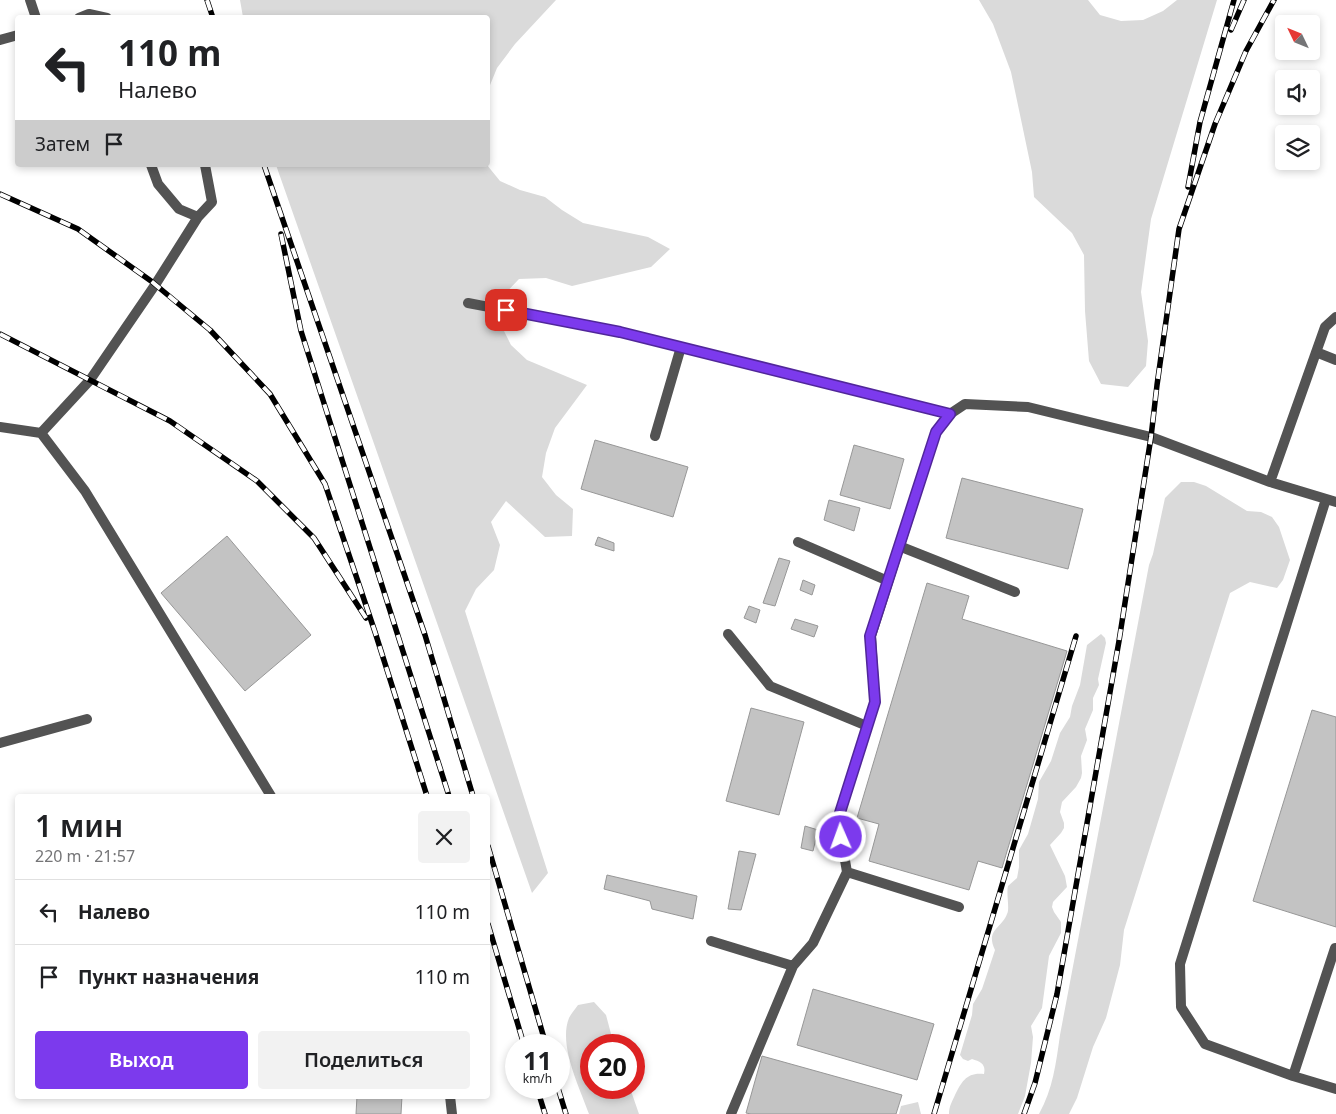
<!DOCTYPE html>
<html lang="ru">
<head>
<meta charset="utf-8">
<style>
  body { margin:0; font-family:"Noto Sans",sans-serif; background:#f2f2f2; color:#202124; height:100vh; display:flex; flex-direction:column; font-size:19px; white-space:nowrap }
  * { box-sizing:border-box; margin:0 }
  p { font-size:16px; color:#757577 }
  .icon { flex:none; width:28px; height:28px; fill:none; stroke:currentColor; stroke-width:2; stroke-linecap:round; stroke-linejoin:round }
  .map { position:relative; flex:1; overflow:hidden }
  .side { position:absolute; left:15px; top:794px; width:475px; height:305px; display:flex; flex-direction:column; background:#fff; border-radius:5px; box-shadow:0 2px 8px #0003 }
  .side>* { flex:none }
  .top-card { position:absolute; left:15px; top:15px; width:475px; height:152px; border-radius:5px; box-shadow:0 2px 8px #0003; background:#fff; color:#202124; overflow:hidden }
  .needle { width:32px; rotate:313deg }
  .fabs { position:absolute; left:1275px; top:15px; display:grid; gap:10px }
  .fabs a { display:grid; place-items:center; width:45px; height:45px; border-radius:5px; background:#fff; box-shadow:0 2px 8px #0003; font-size:25px }
  .speed { position:absolute; left:505px; top:1034px; display:flex; gap:10px; font-size:25px; font-weight:700; text-align:center }
  .speed>* { display:grid; place-content:center; width:65px; height:65px; border-radius:50%; background:#fff; box-shadow:0 2px 8px #0003; line-height:1 }
  .speed small { font-size:12px; font-weight:400 }
  .speed .limit { border:8px solid #d22; background:#fff; color:#111 }
  .pin { position:absolute; display:grid; place-items:center; width:42px; height:42px; color:#fff; margin:-21px; border-radius:10px; box-shadow:0 2px 8px #0006 }
  .me { position:absolute; width:55px; margin:-28px; rotate:358deg; stroke-linejoin:round; filter:drop-shadow(0 0 4px #0008) }
  .turn { display:flex; align-items:center; gap:18px; height:105px; padding:0 20px; font-size:22px }
  .turn .icon { width:65px; height:65px; stroke-width:2.5 }
  .turn b { display:block; font-size:35px; line-height:42px }
  .then { display:flex; align-items:center; height:48px; padding:0 20px; background:#0003; gap:10px; font-size:19px }
  .round { display:grid; place-items:center; flex:none; width:52px; height:52px; border-radius:5px; background:#f2f2f2 }
  .overview { display:flex; align-items:center; justify-content:space-between; height:85px; padding:0 20px }
  h1 { font-size:30px; font-weight:600; line-height:38px }
  .cta { display:flex; gap:10px; margin-top:auto; padding:10px 20px }
  .cta a { flex:1; height:58px; border-radius:5px; background:#7c3aed; color:#fff; font-size:20px; font-weight:600; line-height:58px; text-align:center }
  .cta a+a { background:#f2f2f2; color:#202124 }
  ul { padding:0; list-style:none }
  li { display:flex; align-items:center; gap:15px; height:65px; padding:0 20px; border-top:1px solid #e0e0e0 }
  li div { flex:1 }
  li b { display:block; font-size:19px }
  li em { font-style:normal }
  .map>svg:first-child { display:block }
  .green { fill:#dadada }
  .building { fill:#c3c3c3; stroke:#979797 }
  .lines { fill:none; stroke-linecap:round; stroke-linejoin:round }
  .lane { stroke:#535353; stroke-width:10 }
  .rail-casing { stroke:#000; stroke-width:5.5 }
  .rail { stroke:#fff; stroke-width:4; stroke-dasharray:11; stroke-linecap:butt }
  .route-casing { stroke:#51269a; stroke-width:12 }
  .route { stroke:#7c3aed; stroke-width:9 }
</style>
</head>
<body>
<div class="map">
<svg width="1336" height="1114" viewBox="0 0 1336 1114">
  <rect width="100%" height="100%" fill="#fff"/>
  <path class="green" d="M240,0H556L515,44L497,68L488,90V18L243,17Z
    M979,0H1088L1100,15L1121,21L1143,20L1163,11L1177,0H1217L1151,219L1141,292L1148,341L1146,366L1128,387L1101,384L1089,361L1085,311L1084,255L1072,233L1034,197L1032,172L1011,72L993,24Z
    M276,165H487L500,181L520,190L545,197L562,210L583,223L648,237L670,249L651,267L572,286L546,278L519,279L501,298L500,323L511,345L527,360L587,385L555,428L546,453L542,477L556,495L573,509L572,536L545,537L506,501L491,522L500,545L494,570L476,589L465,611L548,873L532,893Z
    M1181,482H1194L1206,486L1247,511L1261,512L1272,517L1279,527L1290,560L1283,580L1277,588L1250,582L1230,593L1124,930L1120,965L1106,1018L1093,1047L1077,1098L1069,1114H1039C1053,1089 1056,1063 1060,1035L1149,565L1153,554L1165,498Z
    M1101,634L1105,638L1106,643L1098,679L1099,685L1093,698V710L1085,729L1087,740L1081,756L1082,773L1081,778L1076,787L1062,802L1060,812L1064,823V828L1061,833L1050,845L1065,876L1067,887L1053,902L1052,907L1054,912L1061,922V933L1049,956L1042,1008L1031,1026L1033,1037L1031,1063L1025,1096L1018,1114H949C949,1106 952,1102 955,1095C962,1081 967,1072 984,1074C986,1064 981,1062 972,1059L968,1061L963,1059L960,1055L972,1015L973,1004L982,989L995,950C985,930 1002,928 1007,914C1010,909 1006,893 1008,886L1017,878L1019,867V850L1028,834L1038,799L1039,782L1051,761L1060,733L1070,717L1072,706L1080,685L1087,645Z
    M594,1002L606,1015L614,1045H591V1088H630L639,1114H589C580,1088 558,1045 569,1018C571,1014 575,1009 578,1005Z
    M918,1102L921,1114H899L901,1106Z"/>
  <path class="building" d="M595,440L688,467L673,517L581,489Z
    M854,445L904,459L890,509L840,495Z
    M962,478L1083,509L1068,569L946,538Z
    M829,500L860,508L854,531L824,520Z
    M227,536L311,635L245,691L161,593Z
    M598,537L614,543V551L595,545Z
    M779,558L790,561L775,606L763,603Z
    M803,580L815,585L812,595L800,590Z
    M927,583L969,596L962,619L1067,651L1002,868L978,861L969,890L869,861L879,824L857,818Z
    M749,606L760,610L756,623L744,618Z
    M795,619L818,626L814,637L791,629Z
    M751,708L804,722L779,815L726,801Z
    M1312,710L1336,717V927L1253,901Z
    M805,826L818,830L813,851L801,848Z
    M739,851L756,854L741,910L728,909Z
    M607,875L697,896L693,919L652,909L650,901L604,889Z
    M813,989L934,1024L917,1080L797,1045Z
    M762,1056L902,1095L896,1114H751L746,1113Z
    M357,1096H402L401,1114H356Z"/>
  <g class="lines">
    <path class="lane" d="M30,0L36,18
      M79,18L89,14L107,18
      M0,40L18,35
      M151,165L158,184L179,209L198,217
      M468,303L620,332L950,414
      M1316,352L1336,360
      M0,427L41,433L85,491L271,796
      M41,433L90,380L155,285L198,217L212,202L205,165
      M655,436L681,347
      M1270,482L1325,327L1336,317
      M1326,499L1180,964L1181,1007L1205,1044L1293,1076L1336,1089
      M798,542L888,581
      M899,546L1015,592
      M728,634L770,686L867,726
      M0,743L87,719
      M847,872L959,907
      M711,941L793,966L813,943L847,872L838,819L875,702L871,636L936,432L950,414L965,404L1028,407L1151,437L1270,482L1336,502
      M1293,1076L1335,948
      M450,1096L452,1114
      M731,1114L793,966"/>
    <g class="rail-casing">
      <path id="rail" d="M207,0L213,18
        M1231,30L1244,0
        M264,165L425,635L473,796
        M1188,187L1200,122L1234,0
        M0,194L78,229L151,281L210,330L270,394L325,484L375,632L427,796
        M281,234L301,331L449,796
        M0,334L170,421L257,481L314,538L366,618
        M488,846L546,1045
        M488,924L524,1045
        M537,1088L545,1114
        M558,1088L566,1114
        M934,1114L1076,636
        M1024,1114L1035,1083L1057,994L1119,641L1151,437L1157,385L1179,229L1215,124L1246,51L1274,0"/>
    </g>
    <use href="#rail" class="rail"/>
  </g>
  <g class="lines">
    <g class="route-casing">
      <path id="route" d="M506,310L620,332L950,414L936,432L870,636L875,702L838,819L841,837"/>
    </g>
    <use href="#route" class="route"/>
  </g>
</svg>
<div class="fabs">
<a><svg class="needle" viewBox="-14 -14 28 28"><path d="M0-13l5 13h-10z" fill="#e53935"/><path d="M0 13l5-13h-10z" fill="#757577"/></svg></a>
<a><svg class="icon" aria-label="sound" viewBox="0 0 24 24"><path d="M4 9h4l5-4v14l-5-4H4zM17 9q2 3 0 6"/></svg></a>
<a><svg class="icon" aria-label="layers" viewBox="0 0 24 24"><path d="M12 4l9 5-9 5-9-5zM3 14l9 5 9-5"/></svg></a>
</div>
<div class="speed"><div>11<small>km/h</small></div><div class="limit">20</div></div>
<div class="pin" style="left:506px;top:310px;background:#d93025"><svg class="icon" aria-label="arrive" viewBox="0 0 24 24"><path d="M6 21V4h12l-3 4 3 4H6"/></svg></div>
<svg class="me" style="left:841px;top:837px" viewBox="-20 -20 40 40"><circle r="17" fill="#7c3aed" stroke="#fff" stroke-width="3"/><path d="M0-11L8 9 0 5-8 9z" fill="#fff"/></svg>
<div class="top-card">
<div class="turn"><svg class="icon" aria-label="left" viewBox="0 0 24 24"><path d="M17 20v-9H6M10 6l-5 5 5 5"/></svg><div><b>110 m</b>Налево</div></div>
<div class="then">Затем<svg class="icon" aria-label="arrive" viewBox="0 0 24 24"><path d="M6 21V4h12l-3 4 3 4H6"/></svg></div>
</div>
<section class="side">
<div class="overview"><div><h1>1 мин</h1><p>220 m · 21:57</p></div><a class="round"><svg class="icon" aria-label="close" viewBox="0 0 24 24"><path d="M6 6l12 12M18 6L6 18"/></svg></a></div>
<ul>
<li><svg class="icon" aria-label="left" viewBox="0 0 24 24"><path d="M17 20v-9H6M10 6l-5 5 5 5"/></svg><div><b>Налево</b></div><em>110 m</em></li>
<li><svg class="icon" aria-label="arrive" viewBox="0 0 24 24"><path d="M6 21V4h12l-3 4 3 4H6"/></svg><div><b>Пункт назначения</b></div><em>110 m</em></li>
</ul>
<div class="cta"><a>Выход</a><a>Поделиться</a></div>
</section>
</div>
</body>
</html>
